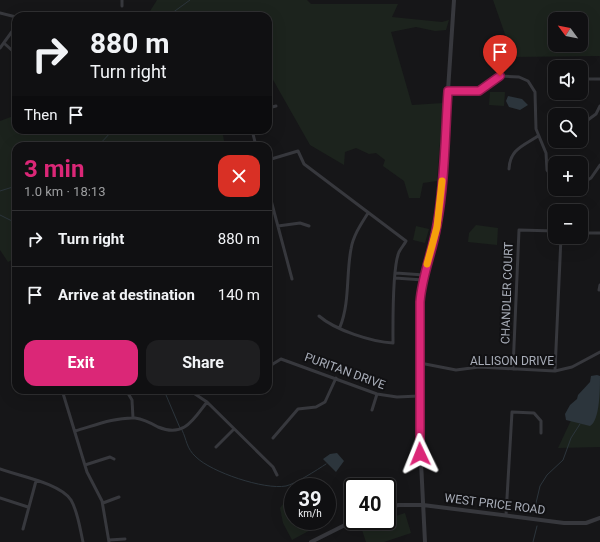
<!DOCTYPE html>
<html lang="en">
<head>
<meta charset="utf-8">
<style>
  body { margin:0; font-family:Roboto,sans-serif; background:#1e1e20; color:#f1f3f6; height:100vh; display:flex; flex-direction:column; font-size:15px; white-space:nowrap }
  * { box-sizing:border-box; margin:0 }
  p { font-size:13px; color:#9c9d9f }
  .icon { flex:none; width:22px; height:22px; fill:none; stroke:currentColor; stroke-width:2; stroke-linecap:round; stroke-linejoin:round }
  .map { position:relative; flex:1; overflow:hidden }
  .drawer { position:absolute; left:12px; top:142px; width:260px; height:252px; display:flex; flex-direction:column; background:#101012; border-radius:12px; box-shadow:0 4px 16px #0002,0 0 0 1px #303032 }
  .drawer>* { flex:none }
  .hud { position:absolute; left:12px; top:12px; width:260px; height:122px; border-radius:12px; box-shadow:0 4px 16px #0002,0 0 0 1px #303032; background:#101012; color:#f1f3f6; overflow:hidden }
  .needle { width:26px; rotate:302deg }
  .tools { position:absolute; left:548px; top:12px; display:grid; gap:8px }
  .tools a { display:grid; place-items:center; width:40px; height:40px; border-radius:8px; background:#101012; box-shadow:0 4px 16px #0002,0 0 0 1px #303032; font-size:20px }
  .speed { position:absolute; left:284px; top:478px; display:flex; gap:8px; font-size:20px; font-weight:700; text-align:center }
  .speed>* { display:grid; place-content:center; width:52px; height:52px; border-radius:50%; background:#101012; box-shadow:0 4px 16px #0002,0 0 0 1px #303032; line-height:1 }
  .speed small { font-size:10px; font-weight:400 }
  .speed .limit { border:2px solid #111; border-radius:6px; background:#fff; color:#111 }
  .pin { position:absolute; display:grid; place-items:center; width:34px; height:34px; color:#fff; margin:-41px -17px; border-radius:50% 50% 50% 0; rotate:-45deg; box-shadow:0 0 4px #0007 }
  .pin .icon { rotate:45deg }
  .me { position:absolute; width:44px; margin:-22px; rotate:358deg; stroke-linejoin:round; filter:drop-shadow(0 0 3px #0008) }
  .turn { display:flex; align-items:center; gap:14px; height:84px; padding:0 12px; font-size:18px }
  .turn .icon { width:52px; height:52px; stroke-width:2.5 }
  .turn b { display:block; font-size:28px; line-height:34px }
  .then { display:flex; align-items:center; height:38px; padding:0 12px; background:#0003; gap:8px; font-size:15px }
  .round { display:grid; place-items:center; flex:none; width:42px; height:42px; border-radius:12px; background:#1e1e20 }
  .summary { display:flex; align-items:center; justify-content:space-between; height:68px; padding:0 12px }
  h1 { font-size:24px; font-weight:700; line-height:30px; color:#db2777 }
  .primary-button { display:flex; gap:8px; margin-top:auto; padding:8px 12px }
  .primary-button a { flex:1; height:46px; border-radius:12px; background:#db2777; color:#fff; font-size:16px; font-weight:700; line-height:46px; text-align:center }
  .primary-button a+a { background:#1e1e20; color:#f1f3f6 }
  ul { padding:0; list-style:none }
  li { display:flex; align-items:center; gap:12px; height:56px; padding:0 12px; border-top:1px solid #303032 }
  li div { flex:1 }
  li b { display:block; font-size:15px }
  li em { font-style:normal }
  .map>svg:first-child { display:block }
  .green { fill:#1c231d; fill-rule:evenodd }
  .water { fill:#2c353c }
  .lines { fill:none; stroke-linecap:round; stroke-linejoin:round }
  .stream { stroke:#2c353c; stroke-width:1 }
  .minor { stroke:#37383d; stroke-width:3 }
  .tertiary { stroke:#37383d; stroke-width:4 }
  .route-casing { stroke:#8e194d; stroke-width:10 }
  .route { stroke:#db2777; stroke-width:7 }
  .slow { stroke:#f59e0b; stroke-width:7 }
  .labels { text-anchor:middle; dominant-baseline:central; stroke-width:4; stroke-linejoin:round; paint-order:stroke }
  .street-label { font-size:12px; fill:#a8adb8; stroke:#111113 }
</style>
</head>
<body>
<div class="map">
<svg width="600" height="542" viewBox="0 0 600 542">
  <rect width="100%" height="100%" fill="#161618"/>
  <path class="green" d="M157,0H307L311,4H398L392,17L442,22L449,20L446,30L435,31L416,27L391,32L412,105L443,103L437,181L423,183L420,198H409L404,181L383,166L385,160L376,153L369,154L356,148L345,152L344,165L310,145L268,71V16H147Z
    M493,0H600V56L513,57ZM555,19H581V45H555Z
    M490,92H505L504,106L489,105Z
    M16,115V130H222L225,146H16V258L8,262L0,250V121Z
    M476,225L498,228L497,245L468,242L469,233Z
    M416,226L429,229L425,243L413,240Z
    M600,376V447L558,448L581,399Z
    M293,491V521H327V513L329,516L327,521L292,540L283,523L280,508Z
    M405,513L411,533L384,542H366L361,527L380,521H387V519Z"/>
  <path class="water" d="M508,96L522,99L528,105L520,110L509,107L506,101Z
    M597,375L600,376C600,388 600,421 590,426L566,420L565,414L570,405L577,399L578,395L590,382L591,376Z
    M337,453L344,461L336,472L323,459L330,454Z"/>
  <g class="lines">
    <path class="stream" d="M168,16L190,0
      M98,146L113,130
      M0,191L16,186
      M0,215L16,223
      M161,390L166,395L180,428
      M182,430C187,440 186,448 196,457C211,472 264,490 286,486C295,484 317,470 326,464
      M536,514V503L540,486L547,475L563,460L571,438L580,424
      M533,542L537,526"/>
    <path class="minor" d="M122,6V0
      M0,13L16,17
      M5,44L16,54
      M0,48L16,26
      M581,79H600
      M448,91H479L500,76L519,77L528,81L535,92L536,129L546,153L547,170L555,181
      M268,108L276,106
      M581,125L596,114L600,106
      M252,130L256,146
      M268,160L298,151L304,164L406,241C404,245 401,248 399,252C392,268 393,324 393,343C372,342 335,330 319,316
      M509,169C510,149 523,146 538,136
      M581,184L591,178L600,165
      M268,189L292,279
      M278,226L300,223L309,226
      M581,233H600
      M396,273L424,275
      M395,278L423,280
      M599,290L600,285
      M340,327C350,302 346,275 351,249C353,236 361,224 368,213
      M420,363L456,370L479,367L555,371L572,367L600,352
      M268,367L281,359L377,394L397,397L419,396
      M513,369L519,230L555,231
      M555,371L561,237
      M62,390L87,472L102,501L109,542
      M126,390L132,400L133,418
      M189,390L207,402L273,467L277,475
      M372,410L377,394
      M75,431C93,426 115,417 135,418C143,419 151,423 158,427C184,438 193,420 207,402
      M273,438L298,409L316,407L325,402L336,378
      M216,447L234,429
      M85,465L110,457L114,459
      M0,469C19,476 60,483 71,500C78,512 80,529 83,542
      M0,498L28,507
      M103,503L119,497
      M506,515L512,412L534,413L541,421V433
      M23,529L36,481
      M109,540L125,539"/>
    <path class="tertiary" d="M387,507L399,505H423L564,523H586L600,518
      M311,542L353,521
      M425,542L420,442V302C423,271 435,242 440,211L454,0"/>
  </g>
  <g class="lines">
    <g class="route-casing">
      <path id="route" d="M420,454V302C422,275 433,251 437,225C445,182 445,134 448,91H479L500,76"/>
    </g>
    <use href="#route" class="route"/>
    <path class="slow" d="M427,264L437,227L442,181"/>
  </g>
  <g class="labels">
    <g class="street-label">
      <text transform="translate(507 293) rotate(-88)">CHANDLER COURT</text>
      <text x="512" y="361">ALLISON DRIVE</text>
      <text transform="translate(345 371) rotate(20)">PURITAN DRIVE</text>
      <text transform="translate(495 504) rotate(7)">WEST PRICE ROAD</text>
    </g>
  </g>
</svg>
<div class="tools">
<a><svg class="needle" viewBox="-14 -14 28 28"><path d="M0-13l5 13h-10z" fill="#e53935"/><path d="M0 13l5-13h-10z" fill="#9c9d9f"/></svg></a>
<a><svg class="icon" aria-label="sound" viewBox="0 0 24 24"><path d="M4 9h4l5-4v14l-5-4H4zM17 9q2 3 0 6"/></svg></a>
<a><svg class="icon" aria-label="search" viewBox="0 0 24 24"><circle cx="10" cy="10" r="6"/><path d="M15 15l6 6"/></svg></a>
<a>+</a>
<a>−</a>
</div>
<div class="speed"><div>39<small>km/h</small></div><div class="limit">40</div></div>
<div class="pin" style="left:500px;top:76px;background:#d93025"><svg class="icon" aria-label="arrive" viewBox="0 0 24 24"><path d="M6 21V4h12l-3 4 3 4H6"/></svg></div>
<svg class="me" style="left:420px;top:454px" viewBox="-20 -20 40 40"><path d="M0-17L14 15 0 8-14 15z" fill="#db2777" stroke="#fff" stroke-width="4"/></svg>
<div class="hud">
<div class="turn"><svg class="icon" aria-label="right" viewBox="0 0 24 24"><path d="M7 20v-9h11M14 6l5 5-5 5"/></svg><div><b>880 m</b>Turn right</div></div>
<div class="then">Then<svg class="icon" aria-label="arrive" viewBox="0 0 24 24"><path d="M6 21V4h12l-3 4 3 4H6"/></svg></div>
</div>
<section class="drawer">
<div class="summary"><div><h1>3 min</h1><p>1.0 km · 18:13</p></div><a class="round" style="background:#d93025;color:#fff"><svg class="icon" aria-label="close" viewBox="0 0 24 24"><path d="M6 6l12 12M18 6L6 18"/></svg></a></div>
<ul>
<li><svg class="icon" aria-label="right" viewBox="0 0 24 24"><path d="M7 20v-9h11M14 6l5 5-5 5"/></svg><div><b>Turn right</b></div><em>880 m</em></li>
<li><svg class="icon" aria-label="arrive" viewBox="0 0 24 24"><path d="M6 21V4h12l-3 4 3 4H6"/></svg><div><b>Arrive at destination</b></div><em>140 m</em></li>
</ul>
<div class="primary-button"><a>Exit</a><a>Share</a></div>
</section>
</div>
</body>
</html>
